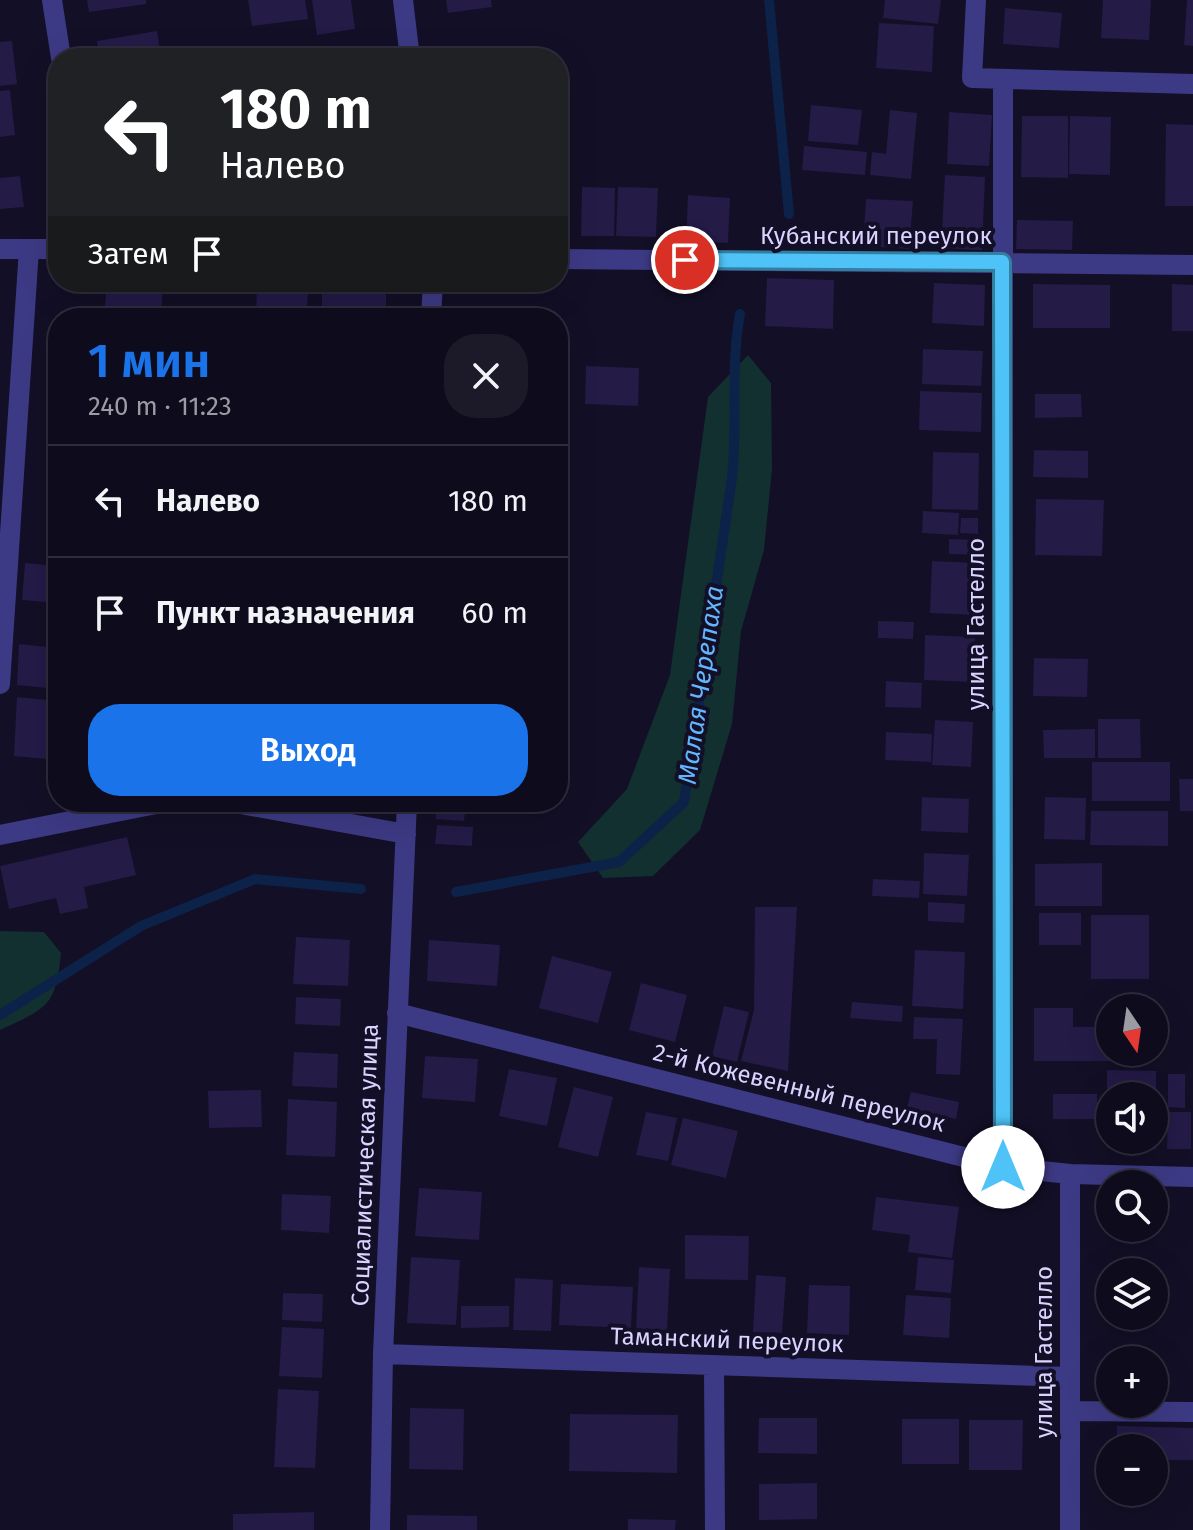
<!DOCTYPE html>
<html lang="ru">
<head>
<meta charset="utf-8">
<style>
  body { margin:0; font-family:"Fira Sans",sans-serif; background:#1c1929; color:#f1f3f6; height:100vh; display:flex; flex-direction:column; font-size:30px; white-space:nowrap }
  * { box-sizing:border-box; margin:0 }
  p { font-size:26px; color:#9b9ba3 }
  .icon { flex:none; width:44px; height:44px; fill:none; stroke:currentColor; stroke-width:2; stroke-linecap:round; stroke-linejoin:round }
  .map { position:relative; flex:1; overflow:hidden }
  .panel { position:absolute; left:48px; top:308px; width:520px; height:504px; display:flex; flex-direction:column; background:#0e0b1c; border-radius:32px; box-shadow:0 8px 32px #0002,0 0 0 2px #2e2b3b }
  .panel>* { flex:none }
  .guide { position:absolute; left:48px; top:48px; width:520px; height:244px; border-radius:32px; box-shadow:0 8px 32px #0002,0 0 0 2px #2e2b3b; background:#202124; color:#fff; overflow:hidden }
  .needle { width:52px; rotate:167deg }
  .fabs { position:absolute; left:1096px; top:994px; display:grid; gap:16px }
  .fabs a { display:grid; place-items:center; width:72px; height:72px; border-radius:50%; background:#0e0b1c; box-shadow:0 8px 32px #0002,0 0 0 2px #2e2b3b; font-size:40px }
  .pin { position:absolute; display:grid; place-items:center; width:68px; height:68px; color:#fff; margin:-34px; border:4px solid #fff; border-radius:50%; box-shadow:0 2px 8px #0007 }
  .me { position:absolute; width:88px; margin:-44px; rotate:0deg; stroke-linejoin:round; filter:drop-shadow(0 0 6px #0008) }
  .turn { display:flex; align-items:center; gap:28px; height:168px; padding:0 40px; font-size:36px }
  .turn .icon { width:104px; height:104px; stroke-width:2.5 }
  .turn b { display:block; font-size:56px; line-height:68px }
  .then { display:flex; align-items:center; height:76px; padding:0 40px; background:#0003; gap:16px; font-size:30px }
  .round { display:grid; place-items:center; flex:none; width:84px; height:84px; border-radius:32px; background:#1c1929 }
  .summary { display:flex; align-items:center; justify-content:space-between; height:136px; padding:0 40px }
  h1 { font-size:48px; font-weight:600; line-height:60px; color:#1a73e8 }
  .cta { display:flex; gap:16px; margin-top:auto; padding:16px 40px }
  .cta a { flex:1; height:92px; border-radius:32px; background:#1a73e8; color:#fff; font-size:32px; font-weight:600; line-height:92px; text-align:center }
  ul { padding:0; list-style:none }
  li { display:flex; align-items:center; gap:24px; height:112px; padding:0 40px; border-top:2px solid #2e2b3b }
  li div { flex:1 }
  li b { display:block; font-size:30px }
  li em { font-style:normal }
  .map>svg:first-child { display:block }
  .green { fill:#12302f }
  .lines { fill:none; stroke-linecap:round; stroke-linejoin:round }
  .stream { stroke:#0c2248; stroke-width:10 }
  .building { fill:#241b47 }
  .minor { stroke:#3d3a85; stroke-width:20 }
  .route-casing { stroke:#337fa1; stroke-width:20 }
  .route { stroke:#4fc3f7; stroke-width:14 }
  .labels { text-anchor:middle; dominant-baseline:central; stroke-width:8; stroke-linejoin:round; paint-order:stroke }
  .street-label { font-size:24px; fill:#d9d4ff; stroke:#130f26 }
  .water-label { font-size:26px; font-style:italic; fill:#62b6ff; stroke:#130f26 }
</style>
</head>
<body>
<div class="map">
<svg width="1193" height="1530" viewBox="0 0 1193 1530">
  <rect width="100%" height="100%" fill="#130f26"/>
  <path class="green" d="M748,355L771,383L772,469L764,550L741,631L732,724L700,830L653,876L603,878L578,842L627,789L670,675L708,397Z
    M0,931L44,932L61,953C56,1007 47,1008 0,1030Z"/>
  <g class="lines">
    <path class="stream" d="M769,0L789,214
      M456,892L619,862L684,802L732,478C738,424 730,368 740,314
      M0,1015L141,926L255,879L361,889"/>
  </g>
  <path class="building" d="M87,0H146V4L89,12Z
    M248,0H305L308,19L252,26Z
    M312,0H351L355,29L317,35Z
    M446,0H491L492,7L448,13Z
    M885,0H941L938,24L883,18Z
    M1103,0H1151L1149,40L1101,38Z
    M1187,0H1193V46L1184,45Z
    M1005,8L1062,13L1059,48L1003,44Z
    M879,23L934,26L932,72L876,68Z
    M157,31L161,58H99L97,41Z
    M12,41L17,84L0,86V42Z
    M506,51V58H468V56Z
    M10,90L15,135L0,137V91Z
    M811,105L862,110L858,145L808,141Z
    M890,110L917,113L911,179L870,175L872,152L886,154Z
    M949,112L992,115L989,166L947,164Z
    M1022,116H1068V178L1021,177Z
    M1070,116L1111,117L1110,175L1069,174Z
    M1166,124L1193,125V206H1165Z
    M804,146L867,152L865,175L802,170Z
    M945,175L985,177L982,250L941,248Z
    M20,176L24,207L0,209V178Z
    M558,183H561V230H558Z
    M582,187L615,188L614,236H581Z
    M618,187L658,188L656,237L616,236Z
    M688,195L730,198L728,243L686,241Z
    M866,199L913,201L909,249L863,246Z
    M1017,220L1073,221L1072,250L1016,249Z
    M767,278L834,280L833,329L765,326Z
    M107,282H163L161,318H104Z
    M257,282H308L307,318H256Z
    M386,282V318H322V284Z
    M469,282H507L506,294L469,293Z
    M934,283L985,285L984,326L932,323Z
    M1033,284L1110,285V328H1033Z
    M1172,284L1193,285V331H1172Z
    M923,349L983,351L981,386L922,384Z
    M586,366L639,368L638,406L585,404Z
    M920,391L982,393L981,432L919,430Z
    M1035,394H1081L1082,417L1035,418Z
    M1034,450L1088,451V478L1033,477Z
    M933,452L979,453L978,510L932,509Z
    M1036,499L1104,500L1102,556L1035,555Z
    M558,504L567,505L565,526H558Z
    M923,511L959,513L958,535L922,533Z
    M961,518H978V534L960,533Z
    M949,539L977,540L976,555L949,554Z
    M932,561L976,563L974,615L930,613Z
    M25,563L58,566V603L22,600Z
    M558,618L568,619L567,635L558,634Z
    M878,621L914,622L913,639L878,638Z
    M925,635L975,637L973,682L924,680Z
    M19,644L58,648V689L17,685Z
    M1034,658L1088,659L1087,697L1033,696Z
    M886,681L922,683L921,708L885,707Z
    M17,697L58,701V760L14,756Z
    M1098,719H1140L1141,758H1098Z
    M935,720L973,722L971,767L932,765Z
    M1095,729V758H1044L1043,730Z
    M886,732L932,734L931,762L885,760Z
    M1092,762H1170V801H1092Z
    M1179,779H1193V811H1180Z
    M922,797L969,799L968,833L921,831Z
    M1045,797L1086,798L1085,840L1044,839Z
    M437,802H466L464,821L436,819Z
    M1091,811H1168V846L1090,845Z
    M437,825L473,827L472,846L435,844Z
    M127,837L136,875L84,887L88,908L60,914L56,898L9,909L0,866Z
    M924,853L969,855L967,896L923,894Z
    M1102,863V906H1035V864Z
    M873,879L920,881L919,898L872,896Z
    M928,902L965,904L964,923L928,921Z
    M755,907H797L788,1071L741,1061L754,1010Z
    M1039,913H1081V945H1039Z
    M1091,915H1149V979H1091Z
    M296,937L350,940L348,986L293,984Z
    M429,940L500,945L497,986L427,981Z
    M915,950L965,952L963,1009L912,1006Z
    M552,956L612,972L598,1023L539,1008Z
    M641,983L687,995L675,1042L629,1030Z
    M296,997L341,999L340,1026L295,1024Z
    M852,1002L903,1006L902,1022L850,1018Z
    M724,1006L749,1012L737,1062L712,1056Z
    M1034,1008H1073V1027H1110V1052H1141V1061H1034Z
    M914,1017L963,1019L960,1075L936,1074L937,1039H913Z
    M294,1052L338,1054L337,1088L292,1086Z
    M425,1056L478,1059L475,1102L422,1098Z
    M509,1069L557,1078L547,1126L499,1116Z
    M1107,1070L1156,1071V1096H1110V1140H1156V1149L1107,1148Z
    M1168,1074H1185V1108L1168,1107Z
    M574,1087L613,1097L598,1157L558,1147Z
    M261,1090L262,1127L209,1128L208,1091Z
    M911,1092L959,1102L956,1119L907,1108Z
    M1053,1094H1097V1119H1053Z
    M288,1099L337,1102L335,1157L286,1155Z
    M646,1112L677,1118L668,1161L636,1155Z
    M1168,1112H1191V1149H1167Z
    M683,1118L738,1131L726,1178L671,1165Z
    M419,1188L482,1192L479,1240L415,1236Z
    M282,1194L331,1196L329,1233L281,1230Z
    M876,1197L959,1207L952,1258L908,1252L910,1235L872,1230Z
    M685,1235L749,1236L748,1280L685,1279Z
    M411,1257L460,1260L456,1325L407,1323Z
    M918,1257L954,1260L951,1293L915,1290Z
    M639,1267L670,1269L667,1330L636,1329Z
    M756,1275L786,1277L782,1333L753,1332Z
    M515,1278L553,1280L551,1331L513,1330Z
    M561,1284L633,1287L631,1328L559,1325Z
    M809,1285L850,1286L849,1335L807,1333Z
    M283,1293L323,1294L322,1322L282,1320Z
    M906,1295L951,1298L949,1338L903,1335Z
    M461,1306H509V1327L461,1328Z
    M282,1327L324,1329L322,1378L279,1376Z
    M278,1389L319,1391L315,1468L274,1467Z
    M410,1408L464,1409L463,1470L409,1469Z
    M570,1414L678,1415L677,1473L569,1471Z
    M759,1418H817V1454L758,1453Z
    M902,1419H959V1464H902Z
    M969,1420H1023L1022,1470H969Z
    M1117,1426L1193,1428V1460H1154V1448H1117Z
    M817,1483V1519L759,1520V1484Z
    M314,1512V1530H233V1514Z
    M407,1515L477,1516V1530H407Z
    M628,1519L676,1520L675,1530H628Z"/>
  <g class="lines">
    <path class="minor" d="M52,0L61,58
      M403,0L410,58
      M976,0L972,78L1193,84
      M0,249H58
      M558,259L1193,265
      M431,318L433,282
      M0,684L29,249
      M230,802L406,834
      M0,835L166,802
      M397,1013L1003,1167L1070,1174L1193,1177
      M1003,1167V81
      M383,1354L1070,1377
      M714,1366L715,1530
      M1070,1411L1193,1412
      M380,1530L383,1354L407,802
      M1070,1530V1174"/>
  </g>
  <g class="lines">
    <g class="route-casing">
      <path id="route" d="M685,260L1002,262L1003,1167"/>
    </g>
    <use href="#route" class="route"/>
  </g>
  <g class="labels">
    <g class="street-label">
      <text x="876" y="236">Кубанский переулок</text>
      <text transform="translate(976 624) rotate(-90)">улица Гастелло</text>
      <text transform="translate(799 1088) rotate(14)">2-й Кожевенный переулок</text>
      <text transform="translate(365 1165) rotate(-88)">Социалистическая улица</text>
      <text transform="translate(727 1340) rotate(2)">Таманский переулок</text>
      <text transform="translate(1044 1352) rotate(-90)">улица Гастелло</text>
    </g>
    <g class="water-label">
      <text transform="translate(701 685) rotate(-82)">Малая Черепаха</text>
    </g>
  </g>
</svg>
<div class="fabs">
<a><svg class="needle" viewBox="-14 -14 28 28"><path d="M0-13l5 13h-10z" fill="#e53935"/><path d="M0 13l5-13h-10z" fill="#9b9ba3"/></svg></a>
<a><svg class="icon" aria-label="sound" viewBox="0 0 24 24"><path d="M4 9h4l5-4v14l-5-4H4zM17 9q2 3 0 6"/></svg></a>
<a><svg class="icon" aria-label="search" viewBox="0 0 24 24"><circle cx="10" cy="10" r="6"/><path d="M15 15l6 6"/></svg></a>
<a><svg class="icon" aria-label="layers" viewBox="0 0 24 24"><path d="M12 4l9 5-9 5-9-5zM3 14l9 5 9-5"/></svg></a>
<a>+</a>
<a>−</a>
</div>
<div class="pin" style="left:685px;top:260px;background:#d93025"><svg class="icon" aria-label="arrive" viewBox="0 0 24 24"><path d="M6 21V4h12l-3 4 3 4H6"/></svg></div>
<svg class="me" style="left:1003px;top:1167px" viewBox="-20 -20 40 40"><circle r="19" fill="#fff"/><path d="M0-13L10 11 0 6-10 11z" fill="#4fc3f7"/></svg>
<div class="guide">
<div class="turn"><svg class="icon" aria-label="left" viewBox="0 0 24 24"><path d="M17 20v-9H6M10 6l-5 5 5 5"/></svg><div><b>180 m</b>Налево</div></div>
<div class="then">Затем<svg class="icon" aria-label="arrive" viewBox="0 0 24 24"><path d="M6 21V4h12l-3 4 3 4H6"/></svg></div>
</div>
<section class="panel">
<div class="summary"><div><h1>1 мин</h1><p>240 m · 11:23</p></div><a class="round"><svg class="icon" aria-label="close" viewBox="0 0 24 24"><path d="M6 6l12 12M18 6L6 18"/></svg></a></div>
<ul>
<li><svg class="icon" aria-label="left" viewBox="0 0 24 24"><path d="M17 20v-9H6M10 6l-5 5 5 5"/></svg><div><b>Налево</b></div><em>180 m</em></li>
<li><svg class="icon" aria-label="arrive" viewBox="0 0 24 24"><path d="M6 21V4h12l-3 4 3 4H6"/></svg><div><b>Пункт назначения</b></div><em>60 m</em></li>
</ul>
<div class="cta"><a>Выход</a></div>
</section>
</div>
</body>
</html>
